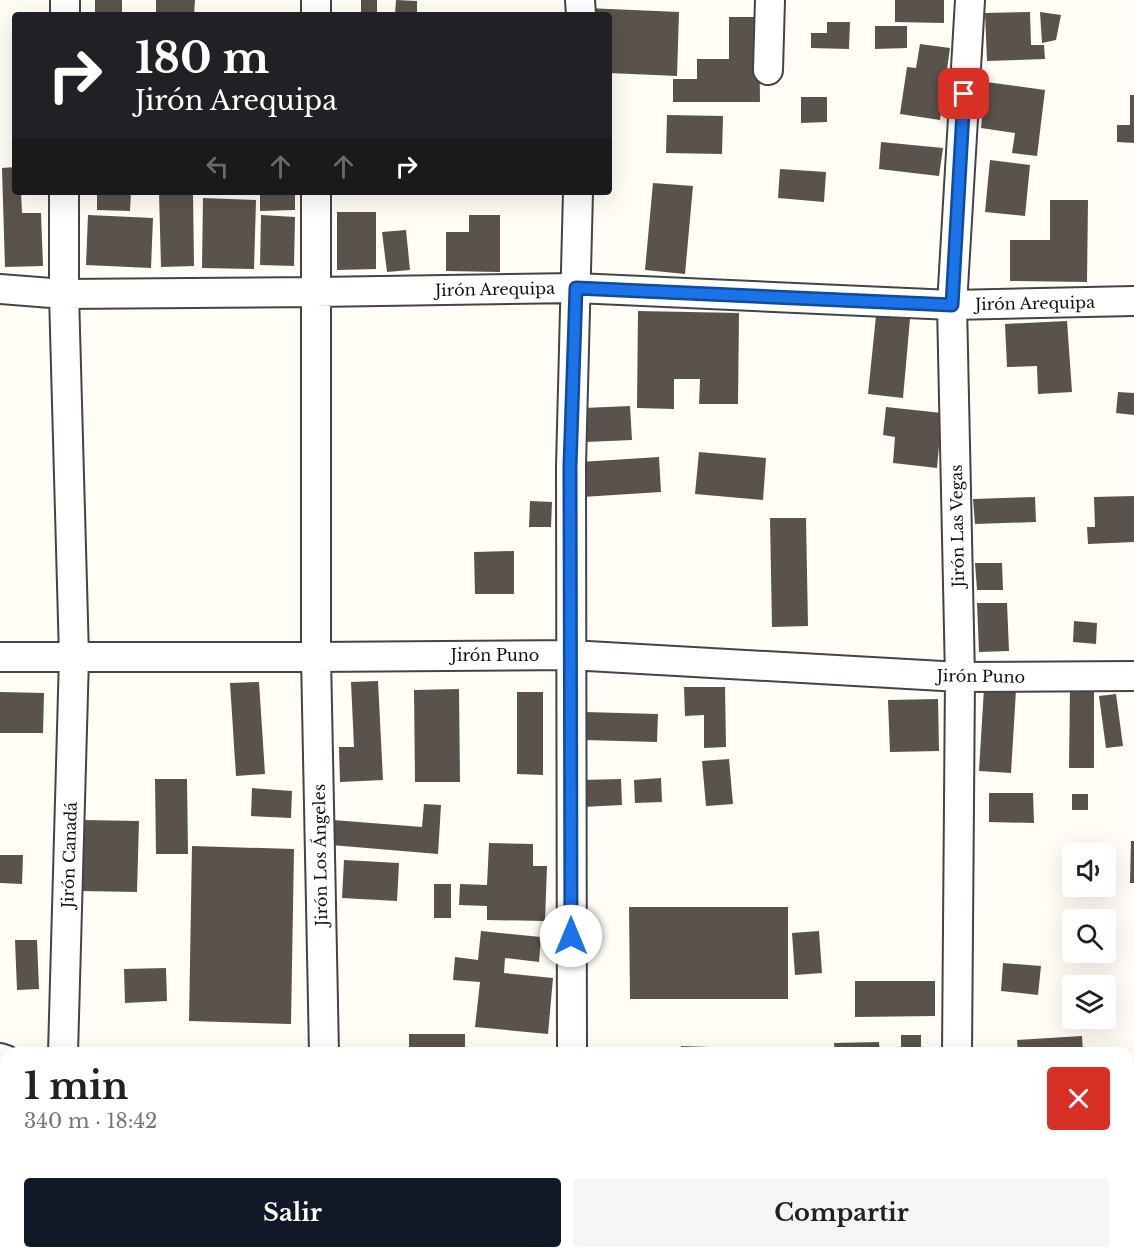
<!DOCTYPE html>
<html lang="es">
<head>
<meta charset="utf-8">
<style>
  body { margin:0; font-family:"Libre Baskerville",serif; background:#f6f6f6; color:#202124; height:100vh; display:flex; flex-direction:column; font-size:22px; white-space:nowrap }
  * { box-sizing:border-box; margin:0 }
  p { font-size:20px; color:#757577 }
  .icon { flex:none; width:33px; height:33px; fill:none; stroke:currentColor; stroke-width:2; stroke-linecap:round; stroke-linejoin:round }
  .map { position:relative; flex:1; overflow:hidden }
  .sheet { position:absolute; left:0px; top:1047px; width:1134px; height:212px; display:flex; flex-direction:column; background:#fff; border-radius:18px 18px 0 0; box-shadow:0 6px 24px #0002 }
  .sheet>* { flex:none }
  .top-card { position:absolute; left:12px; top:12px; width:600px; height:183px; border-radius:6px; box-shadow:0 6px 24px #0002; background:#202124; color:#fff; overflow:hidden }
  .fabs { position:absolute; left:1062px; top:843px; display:grid; gap:12px }
  .fabs a { display:grid; place-items:center; width:54px; height:54px; border-radius:6px; background:#fff; box-shadow:0 6px 24px #0002; font-size:30px }
  .pin { position:absolute; display:grid; place-items:center; width:51px; height:51px; color:#fff; margin:-26px; border-radius:12px; box-shadow:0 3px 9px #0006 }
  .me { position:absolute; width:66px; margin:-33px; rotate:0deg; stroke-linejoin:round; filter:drop-shadow(0 0 4px #0008) }
  .turn { display:flex; align-items:center; gap:21px; height:126px; padding:0 24px; font-size:27px }
  .turn .icon { width:78px; height:78px; stroke-width:2.5 }
  .turn b { display:block; font-size:42px; line-height:51px }
  .lanes { display:flex; align-items:center; height:57px; padding:0 24px; background:#0003; justify-content:center; gap:30px; direction:ltr }
  .lanes .off { opacity:.35 }
  .round { display:grid; place-items:center; flex:none; width:63px; height:63px; border-radius:6px; background:#f6f6f6 }
  .summary { display:flex; align-items:center; justify-content:space-between; height:102px; padding:0 24px }
  h1 { font-size:36px; font-weight:700; line-height:45px }
  .cta { display:flex; gap:12px; margin-top:auto; padding:12px 24px }
  .cta a { flex:1; height:69px; border-radius:6px; background:#111827; color:#fff; font-size:24px; font-weight:700; line-height:69px; text-align:center }
  .cta a+a { background:#f6f6f6; color:#202124 }
  .map>svg:first-child { display:block }
  .building { fill:#5a524d }
  .lines { fill:none; stroke-linecap:round; stroke-linejoin:round }
  .minor-casing { stroke:#444; stroke-width:32 }
  .minor { stroke:#fff; stroke-width:28 }
  .route-casing { stroke:#114b97; stroke-width:15 }
  .route { stroke:#1a73e8; stroke-width:10 }
  .labels { text-anchor:middle; dominant-baseline:central; stroke-width:6; stroke-linejoin:round; paint-order:stroke }
  .street-label { font-size:16px; fill:#111; stroke:#fff }
</style>
</head>
<body>
<div class="map">
<svg width="1134" height="1258" viewBox="0 0 1134 1258">
  <rect width="100%" height="100%" fill="#fffdf5"/>
  <path class="building" d="M95,0H122V15H95Z
    M156,0H195L194,15H156Z
    M361,0H377V15H361Z
    M396,0L417,1V15H395Z
    M895,0H944V23L895,22Z
    M586,8L679,12L677,76L609,73V15H586Z
    M1030,12L1031,45H1044L1045,59L987,61L985,13Z
    M1040,12L1061,15L1056,40L1042,43Z
    M729,17H759L760,102H673V79H697V59H729Z
    M827,22H850L849,49L811,48V33H827Z
    M875,26H907V48L875,49Z
    M920,44L950,48L940,120L900,114L907,67L916,68Z
    M986,82L1045,90L1037,156L1012,153L1015,133L981,128Z
    M1130,95H1134V143L1117,142V125H1130Z
    M801,97H827V122L801,123Z
    M667,115L723,116L722,154L666,153Z
    M881,142L943,148L939,176L879,169Z
    M990,160L1030,165L1025,216L985,212Z
    M15,167V192H21L22,213H41L43,266L5,267L2,168Z
    M780,169L826,172L824,202L778,198Z
    M653,183L693,186L685,274L645,270Z
    M97,192H131L130,211L97,210Z
    M159,192H193L194,266L161,267Z
    M260,192H295V210L260,211Z
    M203,198L256,200L254,269L202,268Z
    M1050,200H1088L1087,282L1010,281V240H1050Z
    M337,212H376V269L337,270Z
    M88,215L153,218L151,268L86,265Z
    M261,215L295,217L294,266L260,265Z
    M469,215H500V272L446,271V232H469Z
    M406,230L410,270L387,272L382,232Z
    M638,311L739,313L738,404H699L700,379H674V409L637,408Z
    M876,316L910,319L903,398L868,394Z
    M1067,321L1072,392L1038,394L1037,366L1007,367L1005,324Z
    M1118,392L1134,393V415L1116,413Z
    M630,406L632,440L586,442L584,408Z
    M886,407L942,413L937,468L893,463L895,437L883,435Z
    M699,452L766,458L763,500L695,494Z
    M659,457L661,492L582,497L580,462Z
    M1134,496V542L1088,544L1087,527H1095L1094,497Z
    M1035,497L1036,522L975,524L973,499Z
    M530,501L552,502L551,527H529Z
    M770,518H806L808,626L772,627Z
    M514,551V594H475L474,552Z
    M975,563H1002L1003,590H977Z
    M977,603H1007L1009,651L979,652Z
    M1074,621L1097,623L1096,644L1073,642Z
    M378,681L383,780L340,782L339,747H354L351,682Z
    M259,682L265,774L236,776L230,683Z
    M684,687H725L726,747L704,748V715L685,716Z
    M984,688L1016,690L1011,773L979,771Z
    M1070,688H1094V768H1069Z
    M459,689L460,782H415L414,690Z
    M0,692L44,693L43,733H0Z
    M517,692H543V775L517,774Z
    M1116,694L1123,746L1106,748L1099,696Z
    M938,699L939,751L890,752L888,700Z
    M584,712L658,714L657,742L584,740Z
    M729,759L733,804L706,806L702,761Z
    M661,778L662,802L635,803L634,780Z
    M155,779H187L188,854H156Z
    M621,779L622,805L582,807L581,780Z
    M252,788L292,791L291,818L251,816Z
    M989,793H1033L1034,823L989,822Z
    M1072,794H1088V810H1072Z
    M424,804L441,805L438,854L331,845L333,820L422,827Z
    M82,820L139,821L137,892L81,891Z
    M1131,841H1134V883H1130Z
    M489,843L533,844V866H547L545,921L487,920V906L459,905L460,884L487,885Z
    M192,846L294,849L291,1024L189,1021Z
    M0,855H23L22,884L0,883Z
    M344,860L399,863L397,901L342,898Z
    M434,884H451V918H434Z
    M629,907H788V999H630Z
    M481,931L541,937L539,962L505,958L504,973L553,978L548,1034L475,1027L480,982L453,980L455,957L478,960Z
    M819,931L822,973L795,975L792,933Z
    M15,940H37L39,989L17,990Z
    M1003,963L1041,966L1038,995L1001,991Z
    M166,968L167,1001L125,1003L124,969Z
    M855,981H935V1016L855,1017Z
    M409,1034H465V1053H409Z
    M901,1035H921V1053H901Z
    M1082,1036L1083,1053H1018L1017,1040Z
    M879,1042L880,1053H835L834,1043Z
    M681,1046L709,1047V1053H681Z
    M1130,1227L1134,1228V1256H1129Z
    M688,1252H741V1258H688Z"/>
  <g class="lines">
    <g class="minor-casing">
      <path id="minor" d="M580,0L581,15
        M65,15V0
        M316,15V0
        M768,70L770,0
        M316,192V657L324,1053
        M0,289L64,294L316,292L576,288L952,305L1134,301
        M0,657H316L570,655L960,677L1134,676
        M63,1053L74,657L64,294V192
        M572,1053L571,466L578,192
        M957,1053L960,677L952,305L970,0
        M0,1058L6,1060
        M1128,1136H1134
        M985,1252V1258
        M324,1258V1252
        M566,1258V1252
        M764,1258V1252"/>
    </g>
    <use href="#minor" class="minor"/>
  </g>
  <g class="lines">
    <g class="route-casing">
      <path id="route" d="M571,936L570,466L576,288L952,305L964,94"/>
    </g>
    <use href="#route" class="route"/>
  </g>
  <g class="labels">
    <g class="street-label">
      <text transform="translate(495 289) rotate(-1)">Jirón Arequipa</text>
      <text transform="translate(1035 303) rotate(-1)">Jirón Arequipa</text>
      <text transform="translate(957 526) rotate(-91)">Jirón Las Vegas</text>
      <text x="495" y="655">Jirón Puno</text>
      <text transform="translate(981 676) rotate(1)">Jirón Puno</text>
      <text transform="translate(69 855) rotate(-88)">Jirón Canadá</text>
      <text transform="translate(320 855) rotate(-91)">Jirón Los Ángeles</text>
    </g>
  </g>
</svg>
<div class="fabs">
<a><svg class="icon" aria-label="sound" viewBox="0 0 24 24"><path d="M4 9h4l5-4v14l-5-4H4zM17 9q2 3 0 6"/></svg></a>
<a><svg class="icon" aria-label="search" viewBox="0 0 24 24"><circle cx="10" cy="10" r="6"/><path d="M15 15l6 6"/></svg></a>
<a><svg class="icon" aria-label="layers" viewBox="0 0 24 24"><path d="M12 4l9 5-9 5-9-5zM3 14l9 5 9-5"/></svg></a>
</div>
<div class="pin" style="left:964px;top:94px;background:#d93025"><svg class="icon" aria-label="arrive" viewBox="0 0 24 24"><path d="M6 21V4h12l-3 4 3 4H6"/></svg></div>
<svg class="me" style="left:571px;top:936px" viewBox="-20 -20 40 40"><circle r="19" fill="#fff"/><path d="M0-13L10 11 0 6-10 11z" fill="#1a73e8"/></svg>
<div class="top-card">
<div class="turn"><svg class="icon" aria-label="right" viewBox="0 0 24 24"><path d="M7 20v-9h11M14 6l5 5-5 5"/></svg><div><b>180 m</b>Jirón Arequipa</div></div>
<div class="lanes"><svg class="icon off" aria-label="left" viewBox="0 0 24 24"><path d="M17 20v-9H6M10 6l-5 5 5 5"/></svg><svg class="icon off" aria-label="ahead" viewBox="0 0 24 24"><path d="M12 20V5M6 11l6-6 6 6"/></svg><svg class="icon off" aria-label="ahead" viewBox="0 0 24 24"><path d="M12 20V5M6 11l6-6 6 6"/></svg><svg class="icon" aria-label="right" viewBox="0 0 24 24"><path d="M7 20v-9h11M14 6l5 5-5 5"/></svg></div>
</div>
<section class="sheet">
<div class="summary"><div><h1>1 min</h1><p>340 m · 18:42</p></div><a class="round" style="background:#d93025;color:#fff"><svg class="icon" aria-label="close" viewBox="0 0 24 24"><path d="M6 6l12 12M18 6L6 18"/></svg></a></div>
<div class="cta"><a>Salir</a><a>Compartir</a></div>
</section>
</div>
</body>
</html>
